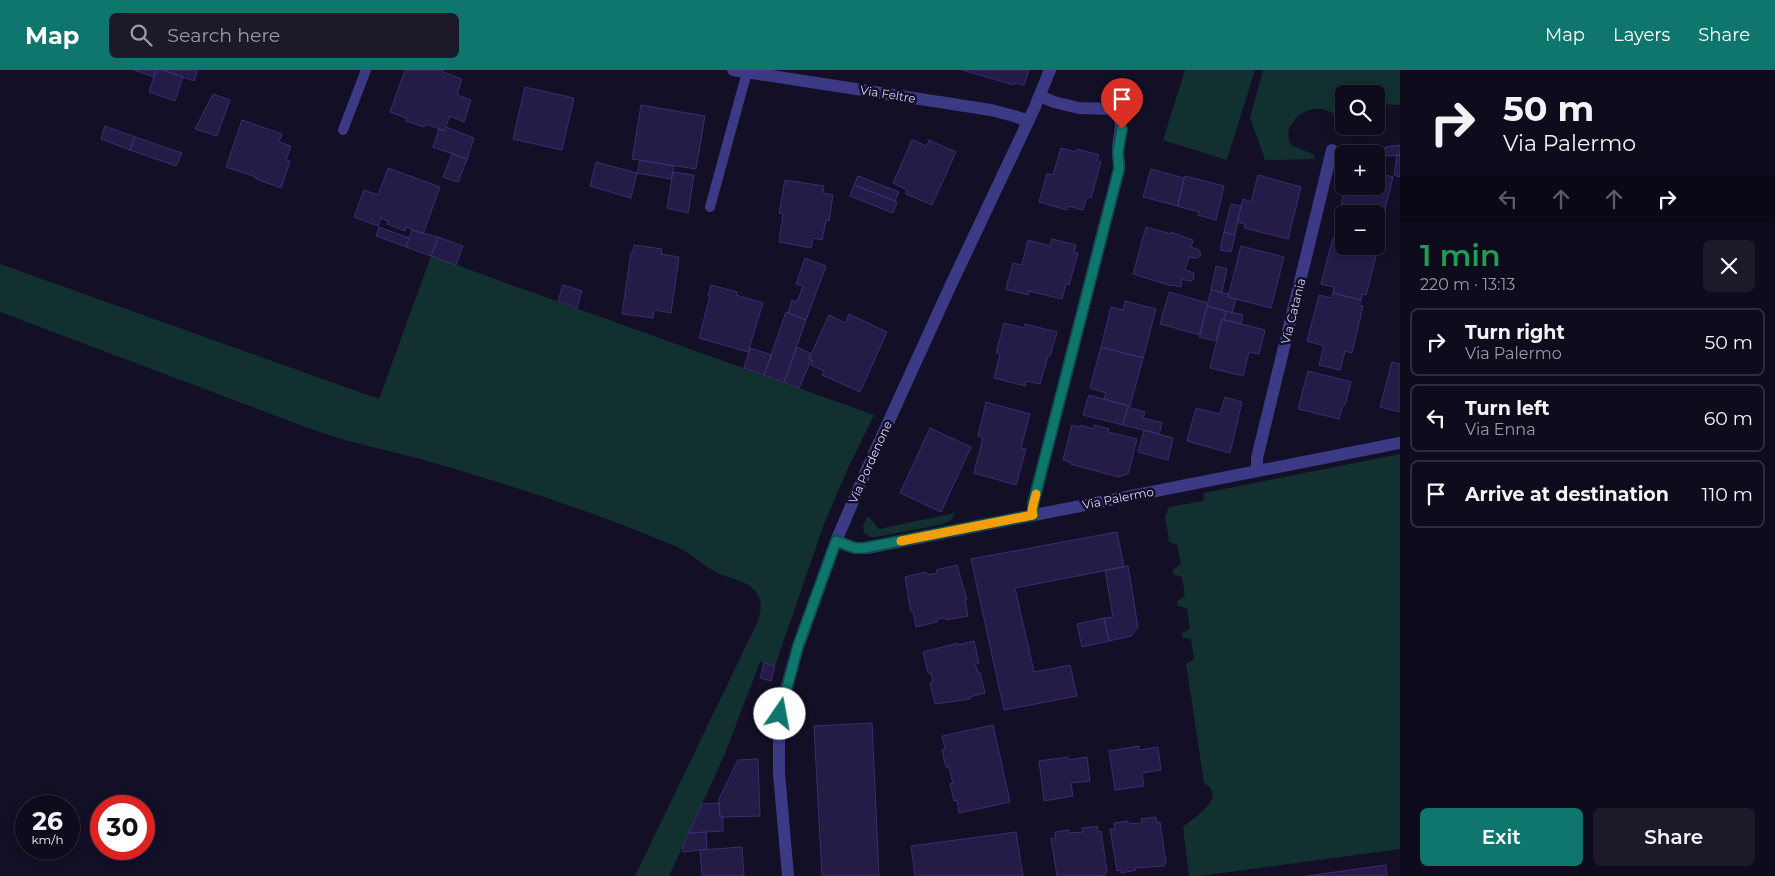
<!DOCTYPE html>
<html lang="en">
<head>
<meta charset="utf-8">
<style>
  body { margin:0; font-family:Montserrat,sans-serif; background:#1c1929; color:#f1f3f6; height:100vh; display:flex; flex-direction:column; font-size:19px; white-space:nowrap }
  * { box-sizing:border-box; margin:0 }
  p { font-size:16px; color:#9b9ba3 }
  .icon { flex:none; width:28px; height:28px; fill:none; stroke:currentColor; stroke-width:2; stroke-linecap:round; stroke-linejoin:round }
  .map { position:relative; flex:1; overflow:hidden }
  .side { display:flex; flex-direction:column; background:#0e0b1c; width:375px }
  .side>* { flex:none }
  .banner { background:#0e0b1c; color:#f1f3f6; overflow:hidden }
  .tools { position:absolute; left:1335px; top:15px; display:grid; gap:10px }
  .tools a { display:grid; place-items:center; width:50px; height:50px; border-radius:8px; background:#0e0b1c; box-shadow:0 2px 12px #0003,0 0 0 1px #2e2b3b; font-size:25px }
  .speed { position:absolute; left:15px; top:725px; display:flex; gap:10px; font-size:25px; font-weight:700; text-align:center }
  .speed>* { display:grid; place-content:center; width:65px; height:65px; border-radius:50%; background:#0e0b1c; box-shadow:0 2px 12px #0003,0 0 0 1px #2e2b3b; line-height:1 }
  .speed small { font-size:12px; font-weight:400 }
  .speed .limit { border:8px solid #d22; background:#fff; color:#111 }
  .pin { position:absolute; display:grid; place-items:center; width:42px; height:42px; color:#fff; margin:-51px -21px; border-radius:50% 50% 50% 0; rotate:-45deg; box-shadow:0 0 5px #0007 }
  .pin .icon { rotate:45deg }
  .me { position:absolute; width:55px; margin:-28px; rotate:12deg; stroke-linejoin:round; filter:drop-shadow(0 0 4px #0008) }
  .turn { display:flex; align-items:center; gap:18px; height:105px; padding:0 20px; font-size:22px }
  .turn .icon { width:65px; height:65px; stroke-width:2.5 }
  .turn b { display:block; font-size:35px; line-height:42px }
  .lanes { display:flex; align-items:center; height:48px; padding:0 20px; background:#0003; justify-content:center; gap:25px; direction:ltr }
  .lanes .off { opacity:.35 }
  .round { display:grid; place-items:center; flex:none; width:52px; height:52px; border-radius:8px; background:#1c1929 }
  .headline { display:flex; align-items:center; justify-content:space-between; height:85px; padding:0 20px }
  h1 { font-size:30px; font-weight:600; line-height:38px; color:#1e9e55 }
  .action { display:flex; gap:10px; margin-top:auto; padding:10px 20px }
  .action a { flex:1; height:58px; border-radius:8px; background:#0f766e; color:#fff; font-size:20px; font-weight:600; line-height:58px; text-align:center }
  .action a+a { background:#1c1929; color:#f1f3f6 }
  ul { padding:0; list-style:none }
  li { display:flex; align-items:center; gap:15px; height:68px; margin:0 10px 8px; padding:0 10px; border:2px solid #2e2b3b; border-radius:8px }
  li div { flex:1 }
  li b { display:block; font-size:19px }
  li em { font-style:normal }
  header { display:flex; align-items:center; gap:30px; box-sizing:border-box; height:70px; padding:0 25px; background:#0f766e; color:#fff }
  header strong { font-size:24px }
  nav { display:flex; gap:28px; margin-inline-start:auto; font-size:18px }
  .search { width:350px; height:45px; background:#1c1929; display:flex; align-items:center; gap:12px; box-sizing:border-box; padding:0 18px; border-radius:8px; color:#9b9ba3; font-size:19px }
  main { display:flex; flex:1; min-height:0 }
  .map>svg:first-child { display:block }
  .green { fill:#12302f }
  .building { fill:#241b47; stroke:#3b2d73 }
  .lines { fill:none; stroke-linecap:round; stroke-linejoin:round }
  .service { stroke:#3d3a85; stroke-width:10 }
  .minor { stroke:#3d3a85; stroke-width:12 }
  .route-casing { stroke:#0a4d48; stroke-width:12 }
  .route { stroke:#0f766e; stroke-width:9 }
  .slow { stroke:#f59e0b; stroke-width:9 }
  .labels { text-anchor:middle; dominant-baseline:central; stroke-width:5; stroke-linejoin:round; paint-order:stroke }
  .street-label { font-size:12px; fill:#d9d4ff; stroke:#130f26 }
</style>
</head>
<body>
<header>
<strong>Map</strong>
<div class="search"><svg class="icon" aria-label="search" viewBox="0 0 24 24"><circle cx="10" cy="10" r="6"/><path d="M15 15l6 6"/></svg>Search here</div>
<nav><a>Map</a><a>Layers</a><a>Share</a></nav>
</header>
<main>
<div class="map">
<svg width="1400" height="806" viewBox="0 0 1400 806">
  <rect width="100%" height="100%" fill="#130f26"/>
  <path class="green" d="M1185,0H1255L1227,90L1163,70Z
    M1263,0H1400V35L1376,34V24H1344V56C1322,18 1277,51 1291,75L1313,84L1315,89L1265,90L1250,48Z
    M431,186L874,345L849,396L824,454L775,596L760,592L724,686L669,806H635L758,551C761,541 763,531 756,522C747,510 729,509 716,502C701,495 690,482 675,476C599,444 520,418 441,395C409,385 377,379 345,370C328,365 312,359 295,353L0,242V194L379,329Z
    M1400,384V779L1200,806H1189L1183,757C1195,747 1228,727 1204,713L1186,594L1194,589L1191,569L1183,568L1182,563L1190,559L1187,538L1178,536L1177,531L1185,526L1182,507L1173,504V500L1181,494L1177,475L1169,472L1165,446L1169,437L1203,431L1204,423Z
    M955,443L951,450L944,454L876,467H870L864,463L863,456L868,446L879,459Z"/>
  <path class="building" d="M134,0H156L154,7Z
    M156,0H163L183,7L175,31L149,22Z
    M163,0H198L194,11Z
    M405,0H444L443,2L462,9L457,25L471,30L464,52L450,46L444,61L426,54L424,57L406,51V48L390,42Z
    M962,0H1029L1024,15L1015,13L1014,15Z
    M525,17L574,28L562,80L513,69Z
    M213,24L230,30L217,66L195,59Z
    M641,35L705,46L696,99L632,89Z
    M242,50L282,64L279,72L291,76L286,90L290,91L281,118L256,109V107L226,97Z
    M105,56L135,67L130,80L101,69Z
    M446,57L474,68L467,89L433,77L439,59L444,61Z
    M135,67L182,83L176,96L130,80Z
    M912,70L927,76L929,70L956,82L932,135L906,124L907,120L893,113Z
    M1400,75V85L1386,86L1385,77Z
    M1061,78L1076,82L1077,79L1099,85L1097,91L1101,92L1091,128L1087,127L1083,140L1068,136L1067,140L1039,132L1047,104L1053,105Z
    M452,84L467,89L458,112L443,107Z
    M1397,85H1400V107L1394,105Z
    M640,90L674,96L671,109L637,103Z
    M596,92L637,103L631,128L590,116Z
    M388,98L440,117L423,164L406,157L405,161L387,154L388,151L381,148L378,156L354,147L364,120L378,125Z
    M1151,99L1184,108L1178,136L1143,127Z
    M673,102L694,105L688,143L667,138Z
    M1376,103L1393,107L1382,151L1376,150V144H1350L1340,141L1345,116H1376Z
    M1258,105L1301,117L1288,169L1244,158L1245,154L1237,152L1243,129L1251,132Z
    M858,106L899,122L895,131L854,115Z
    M1185,106L1224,116L1216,150L1198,145L1199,142L1177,136Z
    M785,110L824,116L823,123L833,125L829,151L826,150L822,170L813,168L811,178L779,172L783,144L779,143Z
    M854,115L897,132L893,143L850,126Z
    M1231,134L1241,136L1235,165L1224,162Z
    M379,157L409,168L406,177L376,166Z
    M1146,157L1171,164V162L1193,170L1191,177L1199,180L1201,185L1197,188L1189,187L1185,200L1194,203L1193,210L1189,211L1182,209L1181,217L1172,215V216L1133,204Z
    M412,160L438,167L431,186L406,177Z
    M1224,162L1235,165L1231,182L1220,180Z
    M438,167L463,176L456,195L431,186Z
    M1333,168L1344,170V176H1371L1378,179L1366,225L1362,224L1361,230L1333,223L1334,217L1321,214Z
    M1052,169L1076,175L1074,182L1078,183L1069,215L1066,214L1062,229L1029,221L1028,225L1006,219L1013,193L1022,195L1028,170L1050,176Z
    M634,175L662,179L661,184L679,187L671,243L654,240L653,248L622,244L631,182H633Z
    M1241,176L1284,187L1271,238L1228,227Z
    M805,188L826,196L806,250L788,243L792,230L797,232L803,216L796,214Z
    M1216,196L1227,199L1222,222L1211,220Z
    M563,215L582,221L577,238L558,231Z
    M711,215L737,222L736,225L763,233L748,282L699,268L710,226H708Z
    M1211,220L1228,224V227L1236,229L1232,243L1207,236Z
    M1169,222L1208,233L1200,265L1160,254Z
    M1333,223L1361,230L1359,235L1363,236L1352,283L1345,281L1340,300L1319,295L1324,276L1307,271L1319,225L1331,228Z
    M1125,231L1156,239L1143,288L1101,277L1111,237L1123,240Z
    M1207,236L1226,241L1224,250L1222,249L1216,271L1199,267Z
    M1226,241L1243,245L1241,254L1224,250Z
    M786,242L806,250L784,312L764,305Z
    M849,244L887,262L860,322L822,305L824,301L811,295L813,291L809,289L829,245L845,253Z
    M1222,249L1265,260L1259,284L1249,282L1243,306L1210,298Z
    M1004,253L1024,258L1025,254L1057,262L1050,286H1048L1040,314L1026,311L1025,316L994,308L1000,284L996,283Z
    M797,277L811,284L809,289L811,290L799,318L784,312Z
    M1101,277L1143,288L1130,336L1104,329L1106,323L1090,318Z
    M750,278L772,285L764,305L744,298Z
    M1392,292L1400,294V342L1380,337Z
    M1308,301L1351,312L1345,335H1343L1339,349L1298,339Z
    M1089,325L1128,336L1123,355L1083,345Z
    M1225,327L1242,332L1230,383L1187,371L1196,338L1220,344Z
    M986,332L1030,344L1021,378L1026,379L1016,415L974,403L983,368L978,366Z
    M1128,337L1145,342L1143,348L1162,353L1159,364L1123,355Z
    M1072,355L1079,357L1080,355L1094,359V355L1109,359L1108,362L1137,369L1128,404L1119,407L1070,394V392L1063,390Z
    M930,358L971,377L941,442L900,423Z
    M1144,360L1173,368L1168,390L1138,382Z
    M1117,462L1124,497L1015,518L1034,602L1070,595L1077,626L1004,640L971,489Z
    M957,495L967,530H965L968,546L946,550V548L937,549V552L916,557L913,541L911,542L905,507L926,502L927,505L937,503L936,500Z
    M1128,496L1138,557L1131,566L1109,571L1104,548L1113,547L1105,500Z
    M1104,548L1109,571L1082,577L1077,554Z
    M974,571L979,593H975L978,603L980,602L985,623L970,627V629L935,634L930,613L933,612L931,603H928L923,582L958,573V575Z
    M764,593L775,596L771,611L760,608Z
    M872,653L879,806H822L814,656Z
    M993,655L1010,732L959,743L957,730L954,731L950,714L953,713L949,697H946L942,680L945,679L942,666Z
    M1139,676V680L1158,677L1161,700L1142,703L1144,716L1115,720L1109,681Z
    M1068,687L1069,690L1087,687L1090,711L1071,713L1073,726L1044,731L1039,691Z
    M758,689L760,746L720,747L719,729L738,690Z
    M719,733L720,747H723V761L689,763L702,734Z
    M1156,747L1157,753L1160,752L1166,793L1164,794V796L1135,798L1136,800L1121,803V800L1117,801L1110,759H1115L1114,753L1128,751V754L1142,753L1141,749Z
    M1097,756L1098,762L1101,761L1107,802L1105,803V805L1099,806H1057L1051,768H1056L1055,762L1069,760V763L1083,762L1082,758Z
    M706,762L707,779L683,782L682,777L689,763Z
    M1016,762L1023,806H915L911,776Z
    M742,777L744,806H702L700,780Z
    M1386,795L1387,806H1307Z"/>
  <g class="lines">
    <path class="service" d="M343,60L366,0
      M710,137L747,2"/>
    <path class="minor" d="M733,0L991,40L1014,46L1028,51
      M1257,401V388L1332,80
      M1033,445V434L1119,99C1120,93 1118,88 1118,82C1117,66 1128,51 1113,39L1079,38L1054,32L1040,26
      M836,471L855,478H867L1400,373
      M788,806L779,703V662L784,626L798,577L836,471L867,399L949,219L1034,39L1050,0"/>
  </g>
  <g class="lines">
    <g class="route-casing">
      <path id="route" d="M780,644L798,576L836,471L855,478H864L1033,445V434L1119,99L1118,82L1122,59"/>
    </g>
    <use href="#route" class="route"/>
    <path class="slow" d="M901,471L1033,445L1032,440L1036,424"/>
  </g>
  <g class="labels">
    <g class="street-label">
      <text transform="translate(888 24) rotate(9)">Via Feltre</text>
      <text transform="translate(1293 241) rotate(-76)">Via Catania</text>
      <text transform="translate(870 392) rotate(-66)">Via Pordenone</text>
      <text transform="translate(1118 428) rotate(-11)">Via Palermo</text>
    </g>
  </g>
</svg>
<div class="tools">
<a><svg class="icon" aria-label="search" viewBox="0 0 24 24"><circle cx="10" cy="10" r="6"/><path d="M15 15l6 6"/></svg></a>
<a>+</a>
<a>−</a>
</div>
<div class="speed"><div>26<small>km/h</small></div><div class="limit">30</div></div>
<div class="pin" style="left:1122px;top:59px;background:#d93025"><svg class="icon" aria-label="arrive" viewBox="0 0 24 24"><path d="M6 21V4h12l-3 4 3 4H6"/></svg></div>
<svg class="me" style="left:780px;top:644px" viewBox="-20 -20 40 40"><circle r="19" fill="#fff"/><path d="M0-13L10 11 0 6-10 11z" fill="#0f766e"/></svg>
</div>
<section class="side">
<div class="banner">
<div class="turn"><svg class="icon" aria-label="right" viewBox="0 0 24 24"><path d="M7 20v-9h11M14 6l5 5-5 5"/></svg><div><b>50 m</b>Via Palermo</div></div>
<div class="lanes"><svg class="icon off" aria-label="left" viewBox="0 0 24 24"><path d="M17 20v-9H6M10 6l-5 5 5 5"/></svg><svg class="icon off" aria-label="ahead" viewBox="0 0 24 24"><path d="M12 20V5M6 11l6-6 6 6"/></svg><svg class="icon off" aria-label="ahead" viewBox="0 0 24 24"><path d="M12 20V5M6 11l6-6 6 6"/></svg><svg class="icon" aria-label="right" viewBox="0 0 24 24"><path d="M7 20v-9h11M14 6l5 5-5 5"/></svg></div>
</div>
<div class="headline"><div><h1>1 min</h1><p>220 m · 13:13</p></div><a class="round"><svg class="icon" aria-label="close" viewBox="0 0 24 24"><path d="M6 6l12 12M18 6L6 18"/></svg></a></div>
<ul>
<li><svg class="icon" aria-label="right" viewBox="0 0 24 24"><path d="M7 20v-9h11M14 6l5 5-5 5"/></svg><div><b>Turn right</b><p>Via Palermo</p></div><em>50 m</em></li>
<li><svg class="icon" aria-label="left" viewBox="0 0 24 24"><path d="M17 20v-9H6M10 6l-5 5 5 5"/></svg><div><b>Turn left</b><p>Via Enna</p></div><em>60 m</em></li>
<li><svg class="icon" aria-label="arrive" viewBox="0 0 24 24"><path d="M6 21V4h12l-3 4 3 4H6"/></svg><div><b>Arrive at destination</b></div><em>110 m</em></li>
</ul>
<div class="action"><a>Exit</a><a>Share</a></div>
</section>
</main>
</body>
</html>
